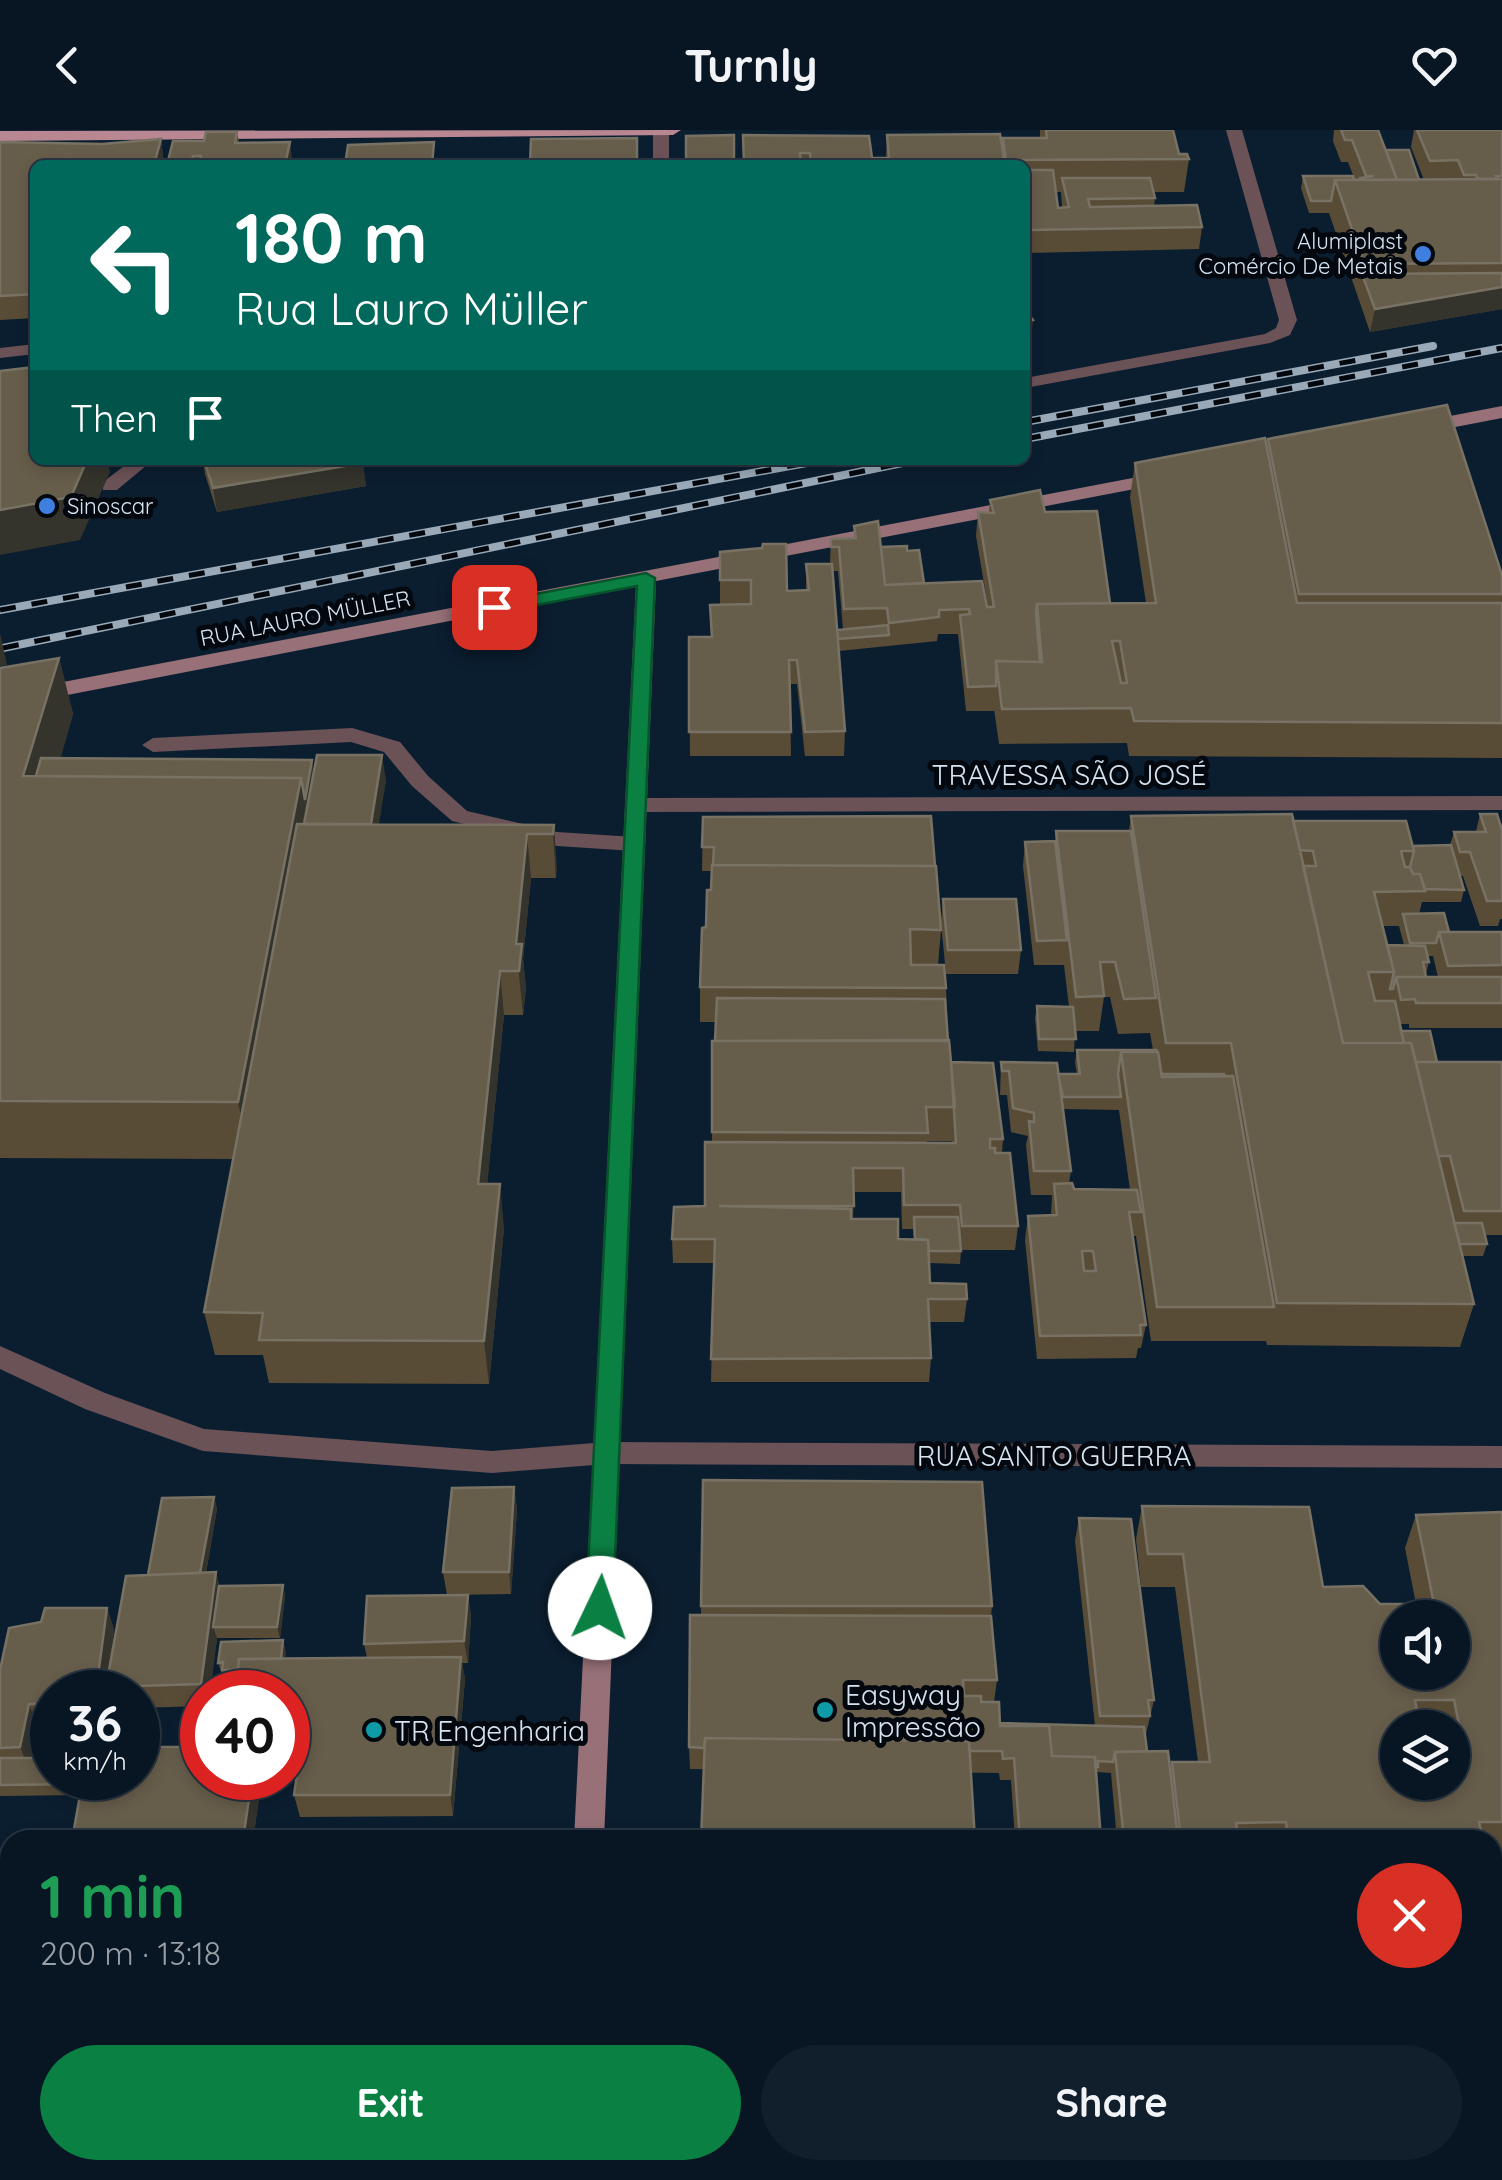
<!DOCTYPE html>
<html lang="en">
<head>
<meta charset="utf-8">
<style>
  body { margin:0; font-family:Quicksand,sans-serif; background:#111f2c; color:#f1f3f6; height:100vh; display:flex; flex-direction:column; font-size:38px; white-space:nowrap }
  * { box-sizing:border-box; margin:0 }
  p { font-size:32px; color:#989fa6 }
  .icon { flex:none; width:55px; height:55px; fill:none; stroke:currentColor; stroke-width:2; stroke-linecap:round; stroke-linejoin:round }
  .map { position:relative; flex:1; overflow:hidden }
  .sheet { position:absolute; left:0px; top:1700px; width:1502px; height:350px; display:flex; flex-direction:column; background:#081624; border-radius:30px 30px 0 0; box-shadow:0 5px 15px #0003,0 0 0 2px #293541 }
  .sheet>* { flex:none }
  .banner { position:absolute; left:30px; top:30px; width:1000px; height:305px; border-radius:15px; box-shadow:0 5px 15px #0003,0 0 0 2px #293541; background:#00695c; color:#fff; overflow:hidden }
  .buttons { position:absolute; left:1380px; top:1470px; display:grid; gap:20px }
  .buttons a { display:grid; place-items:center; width:90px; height:90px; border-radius:50%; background:#081624; box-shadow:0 5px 15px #0003,0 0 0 2px #293541; font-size:50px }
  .speed { position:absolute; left:30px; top:1540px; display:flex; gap:20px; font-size:50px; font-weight:700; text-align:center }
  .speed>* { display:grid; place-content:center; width:130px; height:130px; border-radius:50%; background:#081624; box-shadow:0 5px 15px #0003,0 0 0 2px #293541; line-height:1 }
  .speed small { font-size:25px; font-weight:400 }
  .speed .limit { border:15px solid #d22; background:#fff; color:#111 }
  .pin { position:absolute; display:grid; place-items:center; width:85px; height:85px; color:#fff; margin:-42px; border-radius:20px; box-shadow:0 5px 15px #0006 }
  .me { position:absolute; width:110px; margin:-55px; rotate:3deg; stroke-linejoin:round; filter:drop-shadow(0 0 8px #0008) }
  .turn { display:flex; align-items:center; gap:35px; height:210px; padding:0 40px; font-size:45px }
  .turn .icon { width:130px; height:130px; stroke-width:2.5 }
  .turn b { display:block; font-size:70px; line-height:85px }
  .then { display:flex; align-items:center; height:95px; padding:0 40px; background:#0003; gap:20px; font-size:38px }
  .round { display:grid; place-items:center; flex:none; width:105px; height:105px; border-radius:52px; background:#111f2c }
  .head { display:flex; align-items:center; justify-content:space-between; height:170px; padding:0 40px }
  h1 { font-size:60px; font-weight:700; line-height:75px; color:#1e9e55 }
  .button { display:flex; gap:20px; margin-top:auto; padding:20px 40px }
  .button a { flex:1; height:115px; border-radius:60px; background:#0b8043; color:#fff; font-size:40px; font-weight:700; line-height:115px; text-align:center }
  .button a+a { background:#111f2c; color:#f1f3f6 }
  header { display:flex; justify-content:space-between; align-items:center; height:130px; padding:0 40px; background:#081624; font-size:45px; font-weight:700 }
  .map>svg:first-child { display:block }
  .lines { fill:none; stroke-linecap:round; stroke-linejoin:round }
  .lane { fill:#6b5257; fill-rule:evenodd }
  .street { fill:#6b5257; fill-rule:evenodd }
  .secondary { fill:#977078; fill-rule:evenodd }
  .primary { fill:#b98791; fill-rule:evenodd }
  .rail-casing { stroke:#9aa9b7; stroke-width:8 }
  .rail { stroke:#03080f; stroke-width:5; stroke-dasharray:16; stroke-linecap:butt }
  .wall { fill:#594c37; fill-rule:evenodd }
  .shaded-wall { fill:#34332c }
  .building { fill:#675d4b; stroke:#787264; stroke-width:2.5; fill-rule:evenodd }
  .route { fill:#0b8043; stroke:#07532c; stroke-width:2.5 }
  .shop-dot { fill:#3f7fe0; stroke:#03080f; stroke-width:4 }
  .culture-dot { fill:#0f9aa8; stroke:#03080f; stroke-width:4 }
  .labels { text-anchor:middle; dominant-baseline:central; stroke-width:10; stroke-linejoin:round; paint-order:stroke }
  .far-poi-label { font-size:22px; fill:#d6e3ef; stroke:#03080f; text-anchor:end }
  .far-street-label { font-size:22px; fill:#d6e3ef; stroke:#03080f }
  .street-label { font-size:28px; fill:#d6e3ef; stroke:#03080f }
  .poi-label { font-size:28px; fill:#d6e3ef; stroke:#03080f; text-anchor:start }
</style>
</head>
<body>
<header><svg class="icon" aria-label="back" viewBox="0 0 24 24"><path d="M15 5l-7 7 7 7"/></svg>Turnly<svg class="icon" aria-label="heart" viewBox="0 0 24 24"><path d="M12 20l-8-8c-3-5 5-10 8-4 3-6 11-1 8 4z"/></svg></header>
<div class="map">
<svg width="1502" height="2050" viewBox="0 0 1502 2050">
  <rect width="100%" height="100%" fill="#0b1e30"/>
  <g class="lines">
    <path class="lane" d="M132,330H153L117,360H103V352Z
      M352,598L400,612L428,646L467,681L557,702L634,707L645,714L634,721L557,716L452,691L412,656L384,622L351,612L153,622L142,615L153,608Z
      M0,1216L105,1263L204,1299L492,1321L607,1312L617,1315L621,1323L617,1331L607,1334L492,1343L203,1321L85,1279L0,1239Z"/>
    <path class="street" d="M653,0H669V35H653Z
      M1226,0H1242L1297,190L1290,205L1270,213L1025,258V248L1265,204L1276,198L1279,190Z
      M35,214V224L0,228V218Z
      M1502,666V680L636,682L625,675L636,668Z
      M607,1312L1502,1316V1338L607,1334L597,1331L593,1323L597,1315Z
      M0,1990H10V2024H0Z"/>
    <path class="secondary" d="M1502,276V288L1419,304L1410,298L1419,292Z
      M1164,342L1171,344V352L656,451L604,1710H574L636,455L0,578V564Z
      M557,2040H591L590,2050H556Z"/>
    <path class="primary" d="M681,0L673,5L0,11V1Z"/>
    <g class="rail-casing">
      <path id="rail" d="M1025,292L1433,216
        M1025,309L1502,218
        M0,480L823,330
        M3,518L917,330"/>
    </g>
    <use href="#rail" class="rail"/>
  </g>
  <path class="wall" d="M1040,0H1173L1179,24L1189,29L1184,62H1153L1155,68L1154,76L1202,97L1199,119L1028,123L1025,106V35H743V5L872,28H886L887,5L1002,17L1003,8H1040ZM1056,62H1061L1062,77L1058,78Z
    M1334,0H1378L1386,20L1419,50H1424L1411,17L1414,0H1502V179L1370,202L1329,83H1309L1301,58L1303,46L1355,50L1348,32H1341L1333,11Z
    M237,2L239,12L293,35H167L204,11Z
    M161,9L164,35H35V188L0,190V12L102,14Z
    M1268,309L1502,445V628L1129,626L1127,613L999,614L994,579V581H966L958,504H938L937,511L839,521L845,601L844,626H805L797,554H790L791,626H690L689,507H711L710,475L751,474H720V422L787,461L806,460V434H830L831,409L854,408V396L881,417L907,421L924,453L988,477L976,406L978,382L989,383L990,370L1045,382L1110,473H1146L1130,367L1135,333L1267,319ZM833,441H838L843,499L837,500Z
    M203,330H362L366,356L217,382L205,344Z
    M59,528L73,584L60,629L314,640L386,650L378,694L554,695L556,748H531L523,829L526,858L523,885H504L487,1054L504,1098L489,1254L269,1253L263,1225H215L204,1182L233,1029L0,1028V538Z
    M1480,684L1502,700V789H1500L1498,796H1480L1463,746H1460L1464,760L1461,772H1422L1419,784L1449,802H1502V898H1409V894H1400L1401,901L1437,932H1502V1105H1485L1487,1114L1483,1126H1463L1474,1174L1460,1217L1267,1215L1266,1211H1151L1136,1106H1133L1146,1195L1141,1218H1138L1136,1228L1037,1229L1025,1110L1028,1086H1051L1052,1065H1031L1026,1015L1028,1006L1011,1002L1007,965H1000L1001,932L1058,944H1077L1075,932L1077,920H1153L1150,903L1118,904L1110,867H1104L1099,901H1075L1074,922L1038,921L1035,888L1037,876L1069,877L1064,835H1034L1023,736L1025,712H1055L1056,701H1129L1131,686L1293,691L1413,716L1450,715L1454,702H1476ZM1382,796H1399L1404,815H1387ZM1428,826H1433L1438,847H1426V844L1429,832ZM1063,979L1119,980L1130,1060L1074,1059L1069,1053L1071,1041Z
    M703,687L941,800L938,835L946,858L948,910L951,932L1003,1009L1002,1023L1018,1096L1015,1120H961L960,1134L929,1133L930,1153L967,1169L964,1192H929L931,1228L929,1252H711L714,1133H673L672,1109L705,1076L712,1012V911H715L716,892H700V857L712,741H702ZM927,1011H952V1013H927ZM854,1062H901L902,1099H913L914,1109H898L853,1089Z
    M943,769L1021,820L1018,844H946L941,793Z
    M703,1350L992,1476L991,1486L997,1550L994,1572L1000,1593L1095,1596L1075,1411L1079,1388L1154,1570L1145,1608L1147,1621L1170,1641L1172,1632H1198L1175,1457H1141L1136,1409L1142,1376L1323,1457L1380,1474H1416L1405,1418L1416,1385L1502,1382V1723H1492V1710H1117L1111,1643L1097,1642L1096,1647L1101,1710H1015L1011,1650H1000L999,1643L690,1639L689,1617L701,1485ZM1398,1598H1452V1652Z
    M514,1357L517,1380L511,1464L447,1465L443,1442Z
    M214,1367L217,1379L206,1443L220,1456L283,1455L285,1466L280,1508H217L210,1562H202V1576L138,1578V1562H108L107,1558L106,1562H52V1596H38L31,1628L202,1648H262L254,1703L279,1702L281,1710H75L73,1705L80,1665L0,1666V1540L107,1478L114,1500L109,1540L148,1445Z
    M468,1465L471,1487L468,1533H462L465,1549L453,1686L300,1687L294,1665L298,1638H288V1562L236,1552H225L218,1533L286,1522L285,1529L367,1528L364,1514Z
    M10,1755V1900H0V1756Z
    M1502,1863V1984H1492V1864Z
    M1282,2040H1423L1425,2050H1284Z"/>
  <path class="shaded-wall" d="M161,9L164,35H154Z
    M290,12L293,35H285Z
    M1502,157V179L1370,202L1375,179Z
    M1033,190L1031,214L1025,215V192Z
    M87,330H107L110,342L80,410L0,425V380Z
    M363,333L366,356L217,382L213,358Z
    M0,503L7,535L0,536Z
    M59,528L73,584L49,669L23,646Z
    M382,625L386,650L372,739L368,714Z
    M312,630L318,665L311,705L305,670Z
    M301,648L311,705L250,1029L238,972Z
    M554,695L557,739L556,748L553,704Z
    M527,704L531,748L523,829L526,858L523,885L516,814Z
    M500,841L504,885L483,1097L478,1054Z
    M500,1054L504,1098L489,1254L484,1211Z
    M514,1357L517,1380L511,1464L509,1442Z
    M214,1367L217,1379L203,1460L199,1449Z
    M216,1442L222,1465L213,1497L217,1508L210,1562H204L201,1554Z
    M283,1455L285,1466L280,1508L277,1497Z
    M468,1465L471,1487L468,1533L464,1511Z
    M107,1478L114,1500L106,1562H96Z
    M283,1510L286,1522L283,1552L280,1540Z
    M461,1527L465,1549L453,1686L450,1665Z
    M29,1574L38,1596L29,1639L20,1617Z
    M252,1648H262L253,1710H243Z"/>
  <path class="building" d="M1046,0H1173L1179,24H1187L1189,29L1006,30L1003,8H1047Z
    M1341,0H1378L1397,50H1360V48L1374,46H1366L1352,10H1345Z
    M1417,0H1502V46H1496L1498,49H1478L1476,45H1464L1458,30L1430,31Z
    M206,2H237L235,13L290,12L285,35H199L201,26H193L191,35H167L173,11H204Z
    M1000,4L1005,35H811L810,23H800L801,35H744L743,5L869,6L872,28H889L887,5Z
    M734,5V35H686V6Z
    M637,8V35H524H530L531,9Z
    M161,9L154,35H70L72,29H62L60,35H35V164L0,166V12L102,14Z
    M434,12L432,35H345L348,15Z
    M1386,20H1409L1419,50H1397Z
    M1025,40H1053L1058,78L1069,77L1062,48H1150L1155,68L1088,69L1090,77L1197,75L1202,97L1030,100L1025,78Z
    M1303,46H1353L1354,50H1335L1331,71H1311Z
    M1502,49V133L1364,134L1335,50Z
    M1502,143V157L1375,179L1362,144Z
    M1025,180L1033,190L1025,192Z
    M35,237V330H87L71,367L0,380V241Z
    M1447,275L1502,445V464H1299L1268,309Z
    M1265,308L1297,473H1502V593L1134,591L1131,578L1002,579L996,531L1042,532L1037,474L1156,473L1135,333ZM1112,511H1120L1127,553H1121Z
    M204,330H362L363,333L213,358Z
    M1040,360L1045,382L1097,381L1110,473L1037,474L1036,484L1040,532L996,531V556L968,557L960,485L970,484L969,479L939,480V487L889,493L887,478L844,479L839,417H831V409L856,408L854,396L878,391L885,455L982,451L987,477H994L978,382L994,383L990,370Z
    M763,414H786L787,461L809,460L806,434H832L845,601L805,602L797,530H789L791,602H689V507H712L710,475L751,474V450H720V422L762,418Z
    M907,416V421L919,420L924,453L885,455L881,417Z
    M888,495L889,505L838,509L837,500Z
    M59,528L23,646L301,648L238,972L0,971V538Z
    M317,625H382L371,694H304Z
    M41,628L312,630L305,670L301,648L36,646Z
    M1292,684L1343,913H1411L1474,1174L1277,1173L1231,913H1166L1131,686Z
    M1480,684H1497L1502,700V771H1487L1470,722H1460L1454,702H1486Z
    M931,686L935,736L713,735L714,717H702L703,687Z
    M1293,691H1406L1414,721H1401L1405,737H1410L1413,744H1420L1425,761L1374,762L1394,842H1368L1375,871H1395L1404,913H1343L1303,736H1316L1313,721L1300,720Z
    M297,694L554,695L553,704H527L516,814H522L519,841H500L478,1054H500L484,1211L259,1210L263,1183L204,1182Z
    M1056,701H1131L1156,868L1124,869L1115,832H1100L1104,866L1076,867Z
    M1055,711L1067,810L1037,811L1025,712Z
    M1451,715L1464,760L1425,759L1420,744H1413L1410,737L1414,721L1413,716Z
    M712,735L936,736L941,800L910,799L911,835H944L946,858L700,857L702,798L706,797L707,760H711Z
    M943,769H1016L1021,820H948Z
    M1444,783L1449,802H1439L1436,813H1410L1403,784Z
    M1439,802H1502V835L1448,836Z
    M1387,815L1425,816L1429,832H1423L1426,847H1396L1393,859H1390L1394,842Z
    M1396,847H1502V873H1416L1415,869L1401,870Z
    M717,868L945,869L948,911H715Z
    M1037,876L1073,877L1076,909H1039Z
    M1401,901H1430L1437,932H1416L1411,913H1404Z
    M949,910L955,977H926L928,1003L712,1002V911Z
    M1077,920H1156L1157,922H1121L1118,944L1121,967H1063L1058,944H1080Z
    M1121,922H1158L1162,947L1233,946L1274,1177H1157Z
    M951,932L993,933L1003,1009H990V1018H995V1023H1010L1018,1096H962L960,1075H904L903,1038H853L854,1076H719L851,1079V1089H898V1109L928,1110L930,1153L966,1154L967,1169H928L931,1228L711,1229L715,1109H672L674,1077L705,1076V1012L956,1013Z
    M1001,932L1057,933L1071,1041H1034L1029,991L1034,992V983L1013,978L1009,941H1002Z
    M1416,932H1502V1081H1464L1450,1026H1438Z
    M1161,944H1224L1225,946L1162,947Z
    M1072,1053L1074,1059L1137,1060L1141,1082H1129L1146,1195H1140L1141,1205L1040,1206L1028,1086L1057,1085L1054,1054ZM1082,1121H1093L1096,1141H1084Z
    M914,1087H958L961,1121H929L928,1110L915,1109Z
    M1454,1093H1482L1487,1114H1460Z
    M703,1350L982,1352L992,1476H701Z
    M514,1357L509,1442H443L452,1358Z
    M214,1367L200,1443L148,1445L162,1368Z
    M1142,1376L1309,1377L1323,1457L1363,1456L1380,1474H1434L1416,1385L1502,1382V1692H1479L1483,1710H1288L1286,1692L1236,1693L1239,1710H1181L1172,1632H1210L1183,1424H1148ZM1398,1488H1452V1542H1398ZM1415,1570H1454L1462,1609H1452V1652H1398V1598H1420Z
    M1079,1388L1131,1389L1154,1570H1148L1150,1586H1100Z
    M216,1442L201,1554L106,1557L126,1446Z
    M283,1455L277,1497H213L219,1456Z
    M468,1465L464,1511L364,1514L367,1466Z
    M45,1478H107L96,1561H89L88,1562H52V1574H29L20,1617L0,1618V1540L9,1498L41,1492Z
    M690,1485L991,1486L997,1550H963L964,1566H981V1572H999L1000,1596H1049L1052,1626L1095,1627L1101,1710H1020L1014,1628L1003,1629L1002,1621H969V1611L705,1608L704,1618L689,1617Z
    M283,1510L281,1529H239L238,1540H222L223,1532L218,1533L221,1512Z
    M461,1527L450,1665H294L301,1617H288V1562H235L239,1529Z
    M1000,1593L1144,1597L1147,1621L1115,1622L1113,1632L1098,1631V1637H1095V1627L1052,1626L1049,1596H1000Z
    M705,1608L969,1611L975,1710H701Z
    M138,1617H202V1648H252L244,1703L173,1704L172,1710H112L113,1704L73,1705L83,1648H138Z
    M1168,1621L1178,1710H1124L1115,1622Z
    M0,1628H52V1648H83L82,1654L0,1655Z
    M457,1700V1710H364V1701Z
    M279,1702L278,1710H172L173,1704Z
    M10,1755V1880H0V1756Z
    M1502,1863V1965L1492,1966V1864Z
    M704,2040H1212L1214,2050H704Z
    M1297,2040H1423L1425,2050H1298Z
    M120,2042L427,2043L426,2050H118Z
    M1428,2049H1502V2050H1429Z"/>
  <path class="route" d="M646,443L655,448L613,1478L609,1486L600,1489L590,1486L586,1478L637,456L494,483L485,477L494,472Z"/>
  <g class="shop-dot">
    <circle cx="1423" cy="124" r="10"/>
    <circle cx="47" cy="376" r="10"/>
  </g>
  <g class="culture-dot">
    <circle cx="825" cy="1580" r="10"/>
    <circle cx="374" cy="1600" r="10"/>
  </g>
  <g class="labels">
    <g class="far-poi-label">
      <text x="1403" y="111">Alumiplast<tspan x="1403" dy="25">Comércio De Metais</tspan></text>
      <text x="67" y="376" text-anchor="start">Sinoscar</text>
    </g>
    <g class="far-street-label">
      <text transform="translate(305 488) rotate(-11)">RUA LAURO MÜLLER</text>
    </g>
    <g class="street-label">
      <text x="1069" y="644">TRAVESSA SÃO JOSÉ</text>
      <text x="1054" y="1325">RUA SANTO GUERRA</text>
    </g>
    <g class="poi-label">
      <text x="845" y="1564">Easyway<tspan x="845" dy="32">Impressão</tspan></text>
      <text x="394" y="1600">TR Engenharia</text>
    </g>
  </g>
</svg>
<div class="buttons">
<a><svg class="icon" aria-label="sound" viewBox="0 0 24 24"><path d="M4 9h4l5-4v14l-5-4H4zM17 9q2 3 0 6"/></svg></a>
<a><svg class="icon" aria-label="layers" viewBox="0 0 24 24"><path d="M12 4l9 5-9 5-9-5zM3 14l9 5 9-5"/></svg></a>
</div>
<div class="speed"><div>36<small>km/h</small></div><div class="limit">40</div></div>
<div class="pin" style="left:494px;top:477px;background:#d93025"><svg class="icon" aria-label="arrive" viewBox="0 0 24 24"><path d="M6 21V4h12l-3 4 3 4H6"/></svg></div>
<svg class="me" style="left:600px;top:1478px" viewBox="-20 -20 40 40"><circle r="19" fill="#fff"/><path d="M0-13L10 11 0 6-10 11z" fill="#0b8043"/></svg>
<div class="banner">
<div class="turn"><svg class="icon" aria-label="left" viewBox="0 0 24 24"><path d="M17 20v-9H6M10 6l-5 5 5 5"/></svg><div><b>180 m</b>Rua Lauro Müller</div></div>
<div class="then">Then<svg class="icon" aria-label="arrive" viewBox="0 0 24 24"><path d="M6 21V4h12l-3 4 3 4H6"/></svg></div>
</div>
<section class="sheet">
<div class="head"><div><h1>1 min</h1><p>200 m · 13:18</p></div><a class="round" style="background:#d93025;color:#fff"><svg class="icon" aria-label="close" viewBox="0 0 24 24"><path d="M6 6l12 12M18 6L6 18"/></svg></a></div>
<div class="button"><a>Exit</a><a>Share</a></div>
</section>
</div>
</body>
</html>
